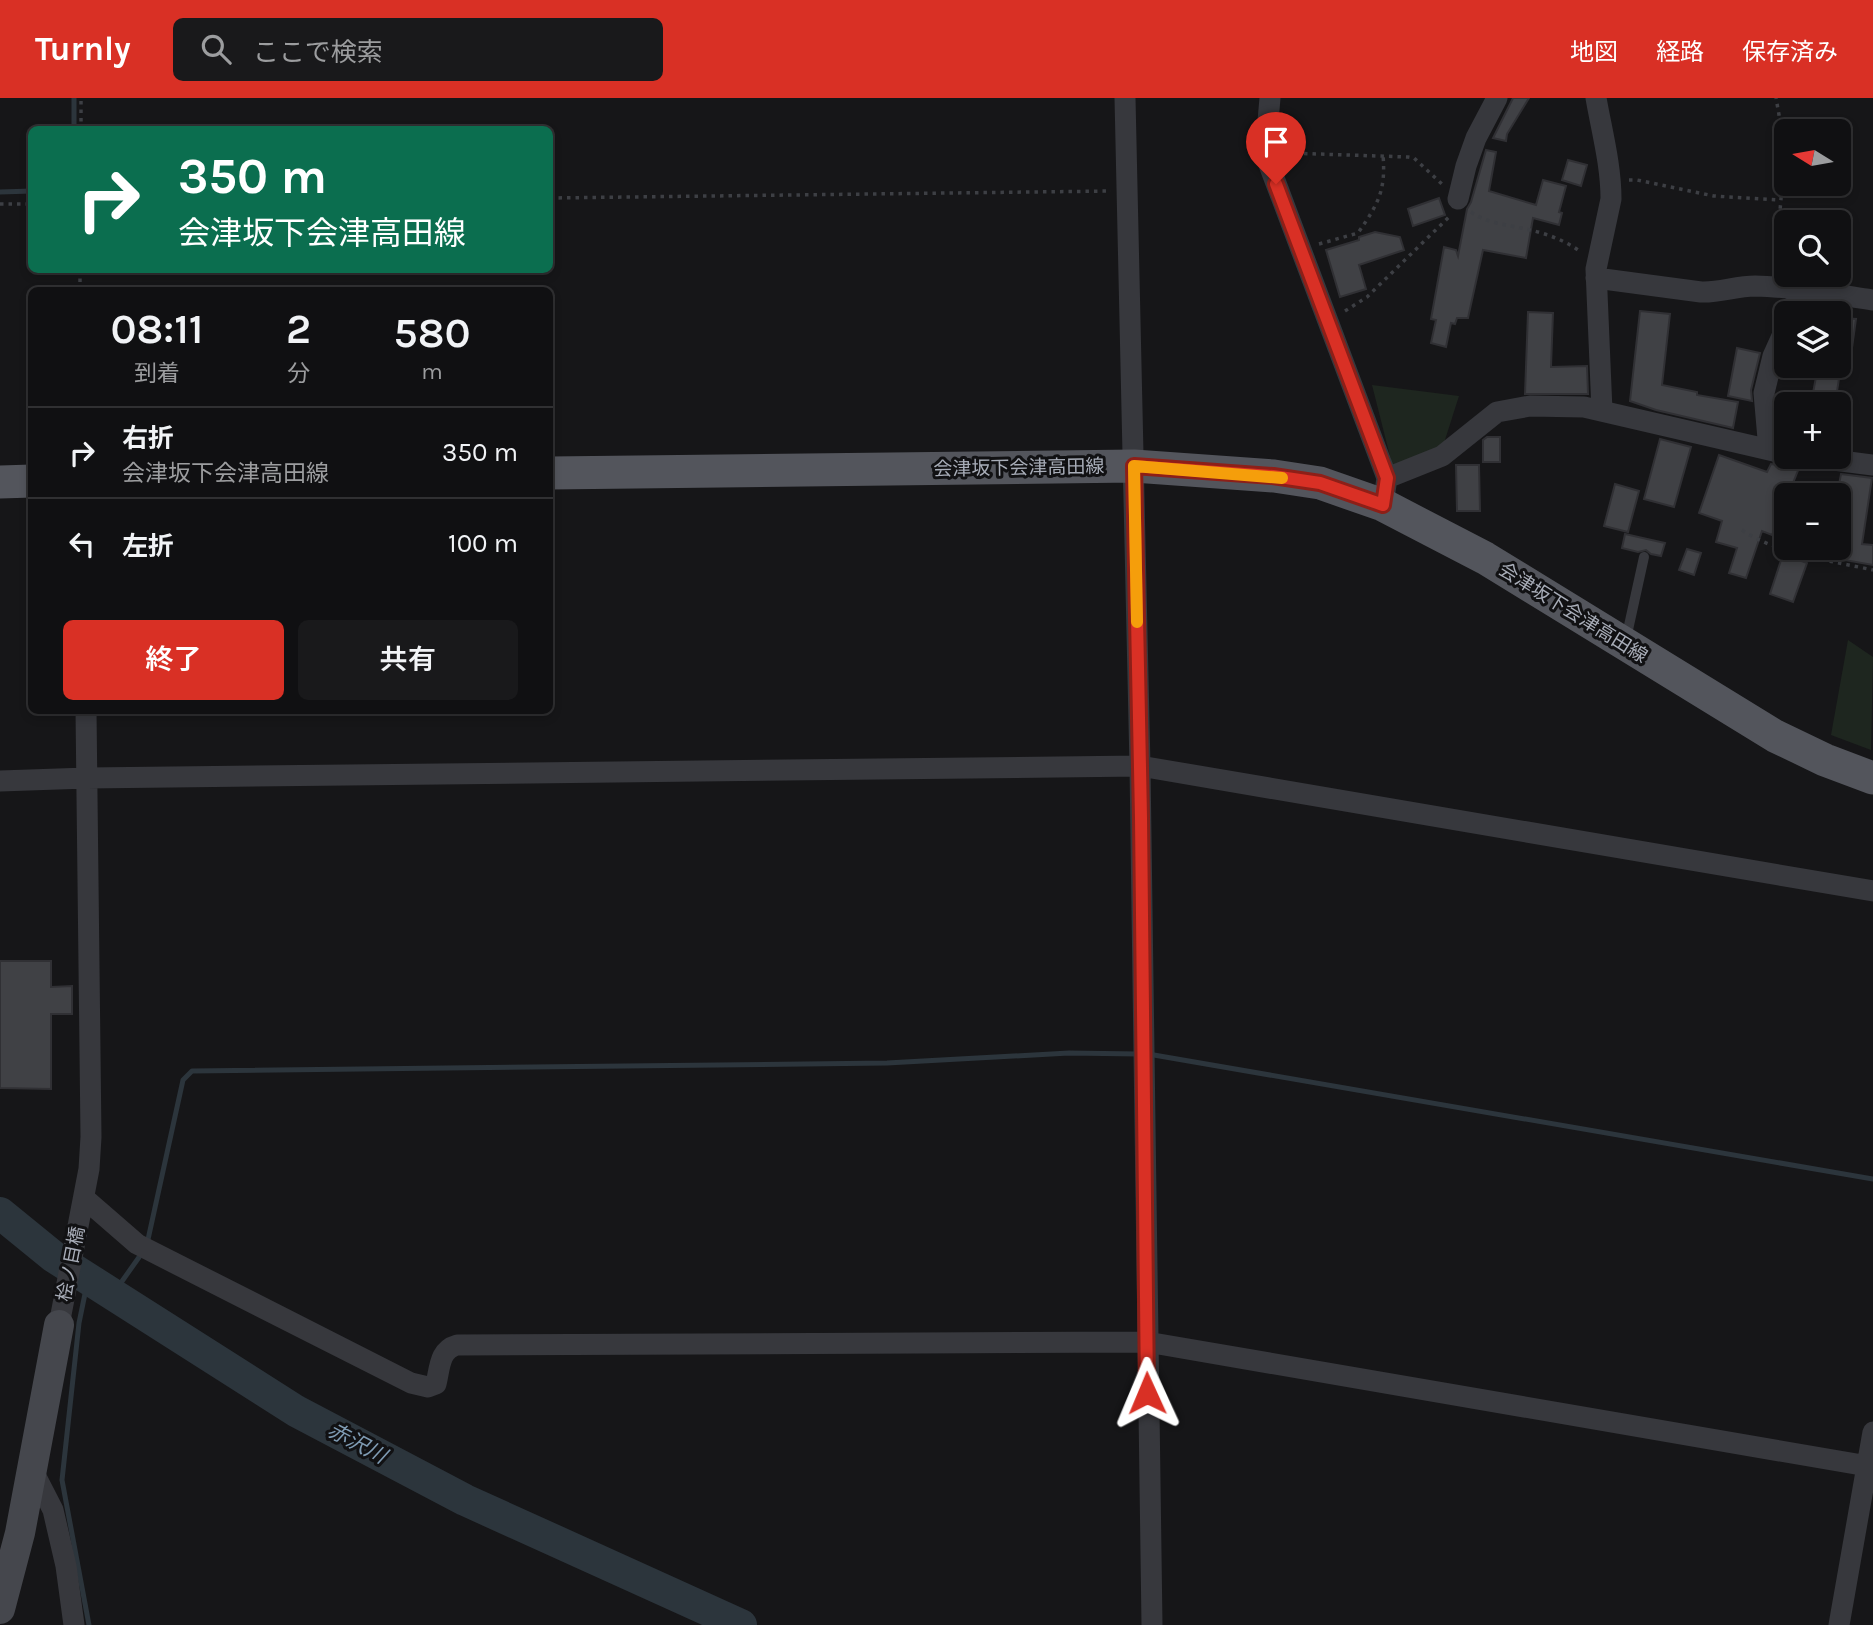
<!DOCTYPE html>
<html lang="ja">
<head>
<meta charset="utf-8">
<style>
  body { margin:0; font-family:Karla,"Noto Sans JP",sans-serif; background:#19191b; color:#f1f3f6; height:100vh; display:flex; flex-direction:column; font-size:26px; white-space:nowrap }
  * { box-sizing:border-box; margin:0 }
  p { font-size:23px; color:#9c9d9f }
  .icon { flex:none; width:38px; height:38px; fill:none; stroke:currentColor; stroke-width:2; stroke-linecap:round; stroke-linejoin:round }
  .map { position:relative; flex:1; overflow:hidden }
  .sheet { position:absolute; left:28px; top:189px; width:525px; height:427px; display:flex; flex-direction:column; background:#101012; border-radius:10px; box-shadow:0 4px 10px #0003,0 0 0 2px #303032 }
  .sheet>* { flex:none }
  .banner { position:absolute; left:28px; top:28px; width:525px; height:147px; border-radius:10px; box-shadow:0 4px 10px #0003,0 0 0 2px #303032; background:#0b6e4f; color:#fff; overflow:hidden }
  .needle { width:46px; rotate:281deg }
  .fabs { position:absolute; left:1774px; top:21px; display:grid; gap:14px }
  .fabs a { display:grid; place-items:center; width:77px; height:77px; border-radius:10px; background:#101012; box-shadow:0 4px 10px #0003,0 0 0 2px #303032; font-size:35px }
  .pin { position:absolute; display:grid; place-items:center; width:60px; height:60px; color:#fff; margin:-72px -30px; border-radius:50% 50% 50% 0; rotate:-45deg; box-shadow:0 0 7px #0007 }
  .pin .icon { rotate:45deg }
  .me { position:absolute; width:77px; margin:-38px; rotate:359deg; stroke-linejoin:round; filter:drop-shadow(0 0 5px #0008) }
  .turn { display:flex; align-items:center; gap:24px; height:147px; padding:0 35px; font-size:32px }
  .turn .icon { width:91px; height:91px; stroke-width:2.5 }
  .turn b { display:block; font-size:49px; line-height:60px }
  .eta { display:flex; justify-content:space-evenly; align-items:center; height:119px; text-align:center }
  .eta b { font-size:42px; font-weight:600; line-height:49px }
  .button { display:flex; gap:14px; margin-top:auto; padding:14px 35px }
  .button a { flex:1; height:80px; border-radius:10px; background:#d93025; color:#fff; font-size:28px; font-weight:600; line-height:80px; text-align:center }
  .button a+a { background:#19191b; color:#f1f3f6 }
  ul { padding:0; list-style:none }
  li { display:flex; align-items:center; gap:21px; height:91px; padding:0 35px; border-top:2px solid #303032 }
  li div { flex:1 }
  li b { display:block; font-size:26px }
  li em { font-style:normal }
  header { display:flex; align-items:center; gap:42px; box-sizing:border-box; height:98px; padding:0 35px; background:#d93025; color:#fff }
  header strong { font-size:33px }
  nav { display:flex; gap:38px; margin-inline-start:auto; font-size:24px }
  .search { width:490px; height:63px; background:#19191b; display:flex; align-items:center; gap:18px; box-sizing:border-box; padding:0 24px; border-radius:10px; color:#9c9d9f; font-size:26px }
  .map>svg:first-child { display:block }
  .green { fill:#1e261f }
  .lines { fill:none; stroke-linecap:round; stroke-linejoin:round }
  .stream { stroke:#2c353c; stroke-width:5 }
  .river { stroke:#2c353c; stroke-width:32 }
  .building { fill:#404145; stroke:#303034; stroke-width:2 }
  .path { stroke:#3d3f44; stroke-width:3.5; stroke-dasharray:3.5 5; stroke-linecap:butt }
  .lane { stroke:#37383d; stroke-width:10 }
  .street { stroke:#37383d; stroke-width:21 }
  .secondary { stroke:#45474d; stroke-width:30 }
  .primary { stroke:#53555c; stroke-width:33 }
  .route-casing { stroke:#8d1f18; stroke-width:18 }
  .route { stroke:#d93025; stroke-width:12 }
  .slow { stroke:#f59e0b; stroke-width:12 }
  .labels { text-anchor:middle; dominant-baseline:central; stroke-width:6; stroke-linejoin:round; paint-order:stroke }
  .street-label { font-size:19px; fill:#a8adb8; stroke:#111113 }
  .water-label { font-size:21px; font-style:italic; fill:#7f9bb3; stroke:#111113 }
</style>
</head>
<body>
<header>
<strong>Turnly</strong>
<div class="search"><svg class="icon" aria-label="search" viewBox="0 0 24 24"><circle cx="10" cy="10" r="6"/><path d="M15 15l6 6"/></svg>ここで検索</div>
<nav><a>地図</a><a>経路</a><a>保存済み</a></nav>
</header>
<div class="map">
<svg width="1873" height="1527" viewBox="0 0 1873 1527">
  <rect width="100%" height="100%" fill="#161618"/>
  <path class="green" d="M1372,287L1459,298L1444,345L1428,358L1393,370Z
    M1848,542L1873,559L1871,652L1831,637Z"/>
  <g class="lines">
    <path class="stream" d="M74,0V32
      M0,94L32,93
      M1148,956L1873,1081
      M147,1146L183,982L192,973L887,965L1069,955L1139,956
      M88,1181L79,1225L62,1382L89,1527
      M113,1196L142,1155"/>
    <path class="river" d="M0,1115L54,1159L296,1313L465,1402L741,1527"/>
  </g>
  <path class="building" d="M1513,0H1529L1507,36L1506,43L1493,40Z
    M1486,52L1496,54L1489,93L1536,107L1543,82L1566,88L1559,114L1562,115L1559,127L1533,120L1526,160L1483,152L1468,220H1457L1455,226L1451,225L1446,249L1431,245L1436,222L1431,221L1444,149L1456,152L1458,158L1467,111L1471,104Z
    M1568,62L1587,67L1581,88L1562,82Z
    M1439,100L1445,117L1413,128L1408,111Z
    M1375,134L1400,139L1404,152L1359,167L1366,191L1340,199L1326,152L1359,142V139Z
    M1640,213L1670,216L1662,287L1697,294V297L1738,304L1733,330L1656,312L1630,303Z
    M1528,214L1553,215L1551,269L1587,268L1588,296H1525Z
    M1842,220L1856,221L1852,250L1839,249Z
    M1737,250L1760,255L1751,292L1752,303L1728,298Z
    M1818,268H1841L1835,306H1811Z
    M1487,339H1500V364H1483V342Z
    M1660,341L1691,349L1674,409L1644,401Z
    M1719,357L1767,374L1771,366L1799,370L1772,437L1762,433L1746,480L1729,475L1737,450L1716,444L1722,423L1699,415Z
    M1456,367H1479L1480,413H1457Z
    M1841,376L1872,380L1862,446L1873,447V467L1839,461V397H1837Z
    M1615,386L1639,393L1628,434L1604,428Z
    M1625,436L1665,445L1661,458L1651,456L1646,452L1638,454L1622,450Z
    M1687,451L1701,455L1694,477L1679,472Z
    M1783,456L1807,465L1793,504L1770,496Z
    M0,863H51V889L72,888V916H51V991L0,990Z"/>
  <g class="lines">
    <path class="path" d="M81,32V0
      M1287,55L1408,59L1414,60L1443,87
      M1629,82H1637L1714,98L1780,102
      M550,100L1111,93
      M0,106H32
      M1471,114C1488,126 1510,127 1530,132C1548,136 1566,143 1581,154
      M1319,146L1358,135C1378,106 1386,93 1383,57
      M1775,170L1783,78V39L1776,0
      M80,172V192
      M1345,213L1367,199L1450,118
      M1742,432C1777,456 1832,463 1873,472"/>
    <path class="lane" d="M1626,541L1644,459"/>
    <path class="street" d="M1125,0L1140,668L1152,1527
      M1270,0L1266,46L1268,64L1387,380L1383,407
      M1596,0C1602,34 1611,67 1611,101L1596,171L1602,313
      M1458,101L1466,68L1476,40L1497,0
      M1596,180L1701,194C1719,195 1736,188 1755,188C1795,189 1833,196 1873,202
      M1791,215L1801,191
      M1769,352L1764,295L1773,258L1787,227
      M1810,359L1873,367
      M1387,380L1442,358L1497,314L1530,308L1584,309L1787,356
      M0,683L87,680L1140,668L1873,793
      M84,1100L137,1146L411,1285L428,1289L436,1286C440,1270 439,1252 457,1247L1147,1244L1873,1369
      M59,1227L89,1071L91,1039L86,612
      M32,1371L53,1412L66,1468L74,1527
      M1839,1527L1873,1334"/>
    <path class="secondary" d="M0,1511L20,1435L59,1227"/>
    <path class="primary" d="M550,375L1134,368L1274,378L1320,385L1383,407L1485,460L1775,638L1825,662L1873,680
      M0,384L32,383"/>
  </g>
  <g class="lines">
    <g class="route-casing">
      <path id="route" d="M1147,1295L1141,720L1134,368L1273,378L1320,385L1383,407L1387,380L1276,86"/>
    </g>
    <use href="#route" class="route"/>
    <path class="slow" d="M1137,524L1134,368L1282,380"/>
  </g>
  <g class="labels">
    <g class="street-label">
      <text transform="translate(1019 370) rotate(-1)">会津坂下会津高田線</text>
      <text transform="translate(1573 515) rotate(32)">会津坂下会津高田線</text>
      <text transform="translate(71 1166) rotate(-79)">桧ノ目橋</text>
    </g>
    <g class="water-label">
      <text transform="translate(357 1345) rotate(28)">赤沢川</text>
    </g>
  </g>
</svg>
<div class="fabs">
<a><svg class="needle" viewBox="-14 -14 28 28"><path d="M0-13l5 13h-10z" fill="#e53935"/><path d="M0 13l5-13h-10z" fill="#9c9d9f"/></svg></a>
<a><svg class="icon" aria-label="search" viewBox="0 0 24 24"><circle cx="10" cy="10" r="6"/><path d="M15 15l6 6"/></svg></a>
<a><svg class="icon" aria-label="layers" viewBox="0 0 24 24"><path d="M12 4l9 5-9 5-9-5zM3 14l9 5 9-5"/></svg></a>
<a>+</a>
<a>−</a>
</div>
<div class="pin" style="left:1276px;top:86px;background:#d93025"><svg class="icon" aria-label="arrive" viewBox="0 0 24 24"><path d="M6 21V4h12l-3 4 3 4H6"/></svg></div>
<svg class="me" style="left:1147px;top:1295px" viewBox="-20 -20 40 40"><path d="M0-17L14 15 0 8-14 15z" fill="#d93025" stroke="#fff" stroke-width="4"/></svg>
<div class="banner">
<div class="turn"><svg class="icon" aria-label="right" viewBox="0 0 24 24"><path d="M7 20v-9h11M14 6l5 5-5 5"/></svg><div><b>350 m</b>会津坂下会津高田線</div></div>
</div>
<section class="sheet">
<div class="eta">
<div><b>08:11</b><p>到着</p></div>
<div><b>2</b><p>分</p></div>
<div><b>580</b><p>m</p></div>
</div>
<ul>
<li><svg class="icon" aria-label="right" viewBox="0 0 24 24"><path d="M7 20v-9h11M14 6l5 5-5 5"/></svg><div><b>右折</b><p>会津坂下会津高田線</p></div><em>350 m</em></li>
<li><svg class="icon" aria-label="left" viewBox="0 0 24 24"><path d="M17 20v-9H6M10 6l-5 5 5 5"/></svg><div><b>左折</b></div><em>100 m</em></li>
</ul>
<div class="button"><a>終了</a><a>共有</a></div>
</section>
</div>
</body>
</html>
